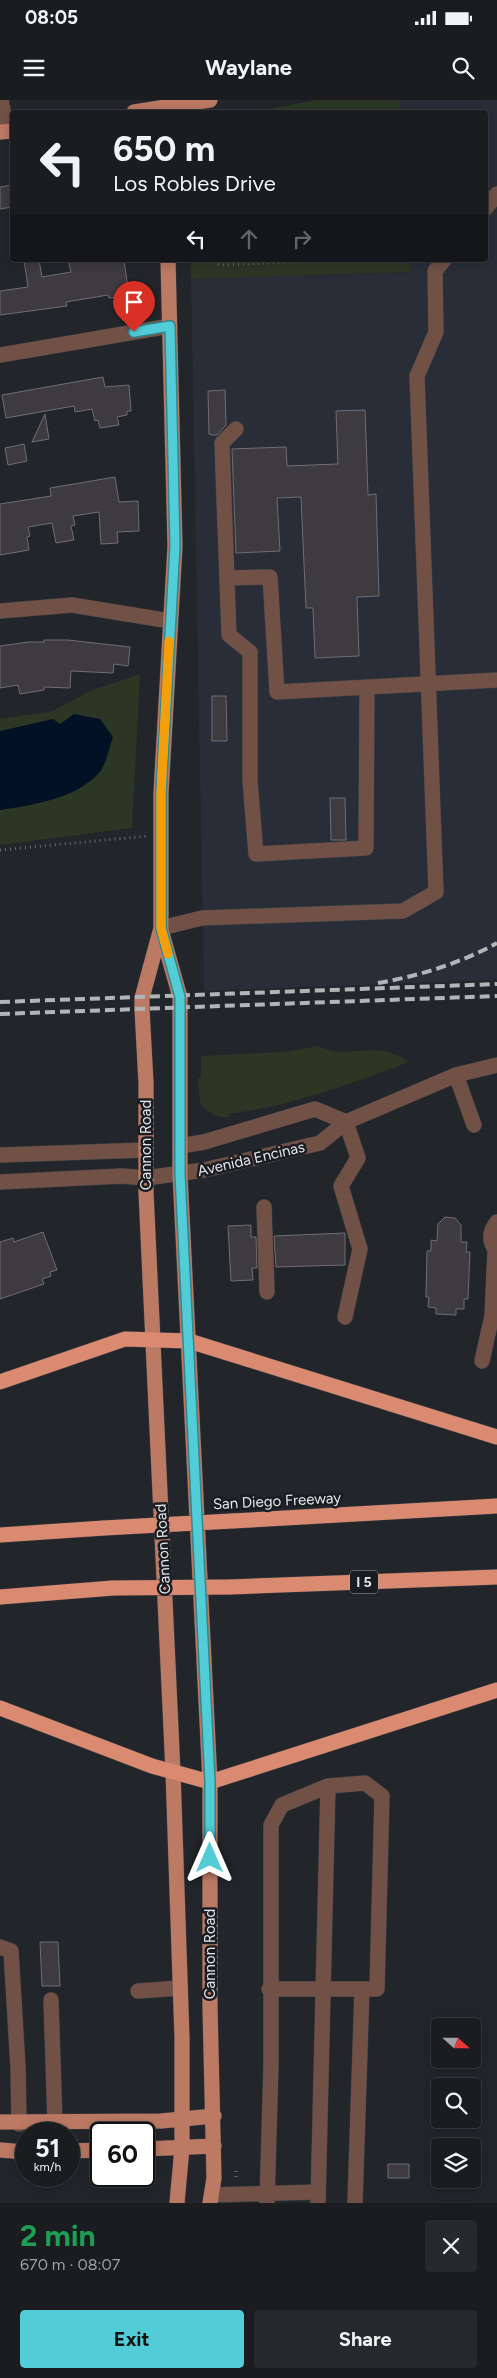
<!DOCTYPE html>
<html lang="en">
<head>
<meta charset="utf-8">
<style>
  body { margin:0; font-family:Figtree,sans-serif; background:#27292d; color:#f1f3f6; height:100vh; display:flex; flex-direction:column; font-size:19px; white-space:nowrap }
  * { box-sizing:border-box; margin:0 }
  p { font-size:16px; color:#9fa1a5 }
  .icon { flex:none; width:28px; height:28px; fill:none; stroke:currentColor; stroke-width:2; stroke-linecap:round; stroke-linejoin:round }
  .map { position:relative; height:2103px; overflow:hidden }
  .details { display:flex; flex-direction:column; background:#1a1c20; flex:1 }
  .details>* { flex:none }
  .top-card { position:absolute; left:10px; top:10px; width:478px; height:152px; border-radius:5px; box-shadow:0 2px 12px #0003,0 0 0 1px #383a3e; background:#1a1c20; color:#f1f3f6; overflow:hidden }
  .needle { width:32px; rotate:111deg }
  .fabs { position:absolute; left:431px; top:1918px; display:grid; gap:10px }
  .fabs a { display:grid; place-items:center; width:50px; height:50px; border-radius:5px; background:#1a1c20; box-shadow:0 2px 12px #0003,0 0 0 1px #383a3e; font-size:25px }
  .speed { position:absolute; left:15px; top:2022px; display:flex; gap:10px; font-size:25px; font-weight:700; text-align:center }
  .speed>* { display:grid; place-content:center; width:65px; height:65px; border-radius:50%; background:#1a1c20; box-shadow:0 2px 12px #0003,0 0 0 1px #383a3e; line-height:1 }
  .speed small { font-size:12px; font-weight:400 }
  .speed .limit { border:2px solid #111; border-radius:8px; background:#fff; color:#111 }
  .pin { position:absolute; display:grid; place-items:center; width:42px; height:42px; color:#fff; margin:-51px -21px; border-radius:50% 50% 50% 0; rotate:-45deg; box-shadow:0 0 5px #0007 }
  .pin .icon { rotate:45deg }
  .me { position:absolute; width:55px; margin:-28px; rotate:0deg; stroke-linejoin:round; filter:drop-shadow(0 0 4px #0008) }
  .turn { display:flex; align-items:center; gap:18px; height:105px; padding:0 20px; font-size:22px }
  .turn .icon { width:65px; height:65px; stroke-width:2.5 }
  .turn b { display:block; font-size:35px; line-height:42px }
  .lanes { display:flex; align-items:center; height:48px; padding:0 20px; background:#0003; justify-content:center; gap:25px; direction:ltr }
  .lanes .off { opacity:.35 }
  .round { display:grid; place-items:center; flex:none; width:52px; height:52px; border-radius:5px; background:#27292d }
  .overview { display:flex; align-items:center; justify-content:space-between; height:85px; padding:0 20px }
  h1 { font-size:30px; font-weight:700; line-height:38px; color:#1e9e55 }
  .action { display:flex; gap:10px; margin-top:auto; padding:10px 20px }
  .action a { flex:1; height:58px; border-radius:5px; background:#52ccd6; color:#111; font-size:20px; font-weight:700; line-height:58px; text-align:center }
  .action a+a { background:#27292d; color:#f1f3f6 }
  .status { display:flex; justify-content:space-between; align-items:center; height:35px; padding:0 25px; background:#1a1c20; direction:ltr }
  .status svg { height:14px; fill:currentColor }
  header { display:flex; justify-content:space-between; align-items:center; height:65px; padding:0 20px; background:#1a1c20; font-size:22px; font-weight:700 }
  .map>svg:first-child { display:block }
  .built { fill:#282d38 }
  .green { fill:#2c3625 }
  .water { fill:#021124 }
  .building { fill:#3d3a40; stroke:#706d73 }
  .lines { fill:none; stroke-linecap:round; stroke-linejoin:round }
  .minor-casing { stroke:#3d4045; stroke-width:16 }
  .major-casing { stroke:#3d4045; stroke-width:16 }
  .highway-casing { stroke:#3d4045; stroke-width:16 }
  .path { stroke:#686a6f; stroke-width:3; stroke-dasharray:1 4; stroke-linecap:butt }
  .minor { stroke:#715146; stroke-width:15 }
  .major { stroke:#bc7a64; stroke-width:15 }
  .highway { stroke:#da8a70; stroke-width:15 }
  .rail { stroke:#b2b5b8; stroke-width:4; stroke-dasharray:10 5; stroke-linecap:butt }
  .highway-bridge-casing { stroke:#3d4045; stroke-width:16; stroke-linecap:butt }
  .highway-bridge { stroke:#da8a70; stroke-width:15 }
  .route-casing { stroke:#35858b; stroke-width:12 }
  .route { stroke:#52ccd6; stroke-width:9 }
  .slow { stroke:#f59e0b; stroke-width:9 }
  .labels { text-anchor:middle; dominant-baseline:central; stroke-width:5; stroke-linejoin:round; paint-order:stroke }
  .shield { fill:#191c21; stroke:#a7a9ad; stroke-width:1 }
  .shield-label { font-size:14px; font-weight:bold; fill:#e4e6e9 }
  .street-label { font-size:15px; fill:#e4e6e9; stroke:#191c21 }
</style>
</head>
<body>
<div class="status"><b>08:05</b><svg viewBox="0 0 49 12"><path d="M0 12V9h3v3zM5 12V6h3v6zM10 12V3h3v9zM15 12V0h3v12zM26 1h20v11H26zM47 4h2v5h-2z"/></svg></div>
<header><svg class="icon" aria-label="menu" viewBox="0 0 24 24"><path d="M4 6h16M4 12h16M4 18h16"/></svg>Waylane<svg class="icon" aria-label="search" viewBox="0 0 24 24"><circle cx="10" cy="10" r="6"/><path d="M15 15l6 6"/></svg></header>
<div class="map">
<svg width="497" height="2103" viewBox="0 0 497 2103">
  <rect width="100%" height="100%" fill="#22252a"/>
  <path class="built" d="M400,0H497V880L204,891L191,179L410,172V160H485V12H401Z"/>
  <path class="green" d="M317,0H400L401,12H253Z
    M190,160H410L411,172L191,179Z
    M140,574L132,728L0,745V619L53,611L90,591Z
    M319,946C345,962 378,937 409,962C350,984 292,1006 229,1014V1017C217,1019 208,1012 200,1004L198,978H201V956L284,952Z"/>
  <path class="water" d="M74,614L100,619L113,637C109,648 106,666 98,674C74,699 33,705 0,710V631L53,619L60,624Z"/>
  <path class="building" d="M12,85V107L0,109V87Z
    M24,160H39L42,177L71,172L68,160H124L129,195L109,198L108,195L66,202L67,206L0,215V191L28,187Z
    M103,277L105,287L129,285L131,311H127V315L117,317L119,325L100,328L98,320L95,321L92,309L75,312L74,306L6,318L2,295Z
    M225,290L226,325L217,335H212L209,334L208,291Z
    M365,310L368,395L376,394L379,496L357,497L359,556L315,558L313,508H306L301,397L277,398L280,451L236,453L232,349L286,347L287,366L338,364L336,311Z
    M45,314L49,339L32,342Z
    M24,344L27,361L8,365L5,348Z
    M115,377L119,402L138,401L139,431L117,432L118,443L101,444L99,412L73,416L75,425L71,426L74,440L56,443L52,423L28,427L30,436L27,437L29,450L0,455V404L51,396L50,388Z
    M44,540H68L130,547L128,566L114,564L113,573L71,571L70,588L44,587V590L20,594L18,585L0,588V546L28,542H44Z
    M212,596H226L227,641H212Z
    M330,698H345L346,740H331Z
    M445,1117L455,1118L461,1125V1142H467L466,1152H470L468,1199H464V1209H456V1215L436,1214V1208L428,1207L429,1197H426L427,1151H431V1140L437,1141L438,1124Z
    M251,1125V1137H256L257,1168H252L253,1180L231,1181L228,1126Z
    M43,1132L57,1170L50,1172L51,1176L42,1179L44,1184L0,1199V1142L13,1138L14,1142Z
    M345,1133V1165L276,1167L274,1136Z
    M40,1842H58L60,1886H42Z
    M388,2064H409V2078H388Z"/>
  <g class="lines">
    <g class="minor-casing">
      <path id="minor" d="M1,0L7,31
        M485,109L497,94
        M0,255L170,226
        M236,329L222,343L229,535L250,552V681L256,754L366,748L367,587
        M227,478L270,477L277,592L497,580
        M0,511L72,505L170,521
        M161,828L202,818L403,811L436,792L417,276L436,232L435,171L444,160
        M456,975L474,1025
        M180,1046L204,1042L315,1009L346,1022
        M0,1055L146,1050
        M0,1082L122,1076L146,1078L204,1070L320,1043L346,1022L456,975L497,965
        M264,1107L267,1192
        M497,1122C489,1132 489,1142 497,1152
        M345,1217L360,1149L341,1086L358,1058L346,1022
        M482,1261L492,1216L495,1150
        M0,1847L11,1851L18,1967L19,2024
        M138,1891L180,1888
        M51,1900L55,2023
        M212,2095L318,2092
        M267,2103L271,1964V1725L282,1705L328,1686L365,1683L382,1696L377,1889H269
        M318,2103L328,1686
        M355,2103L362,1889"/>
    </g>
    <g class="major-casing">
      <path id="major" d="M134,12L210,0
        M0,32L12,31
        M168,160L175,446L161,693V828L142,898V909L146,983V1092L173,1672L182,1938V2048L177,2103
        M161,830L180,897V1074L210,1682V1907L214,2078L210,2103
        M0,2022L161,2021L214,2016
        M144,2049L214,2046
        M0,2050L26,2052
        M69,2051L101,2050"/>
    </g>
    <g class="highway-casing">
      <path id="highway" d="M0,1282L125,1239L189,1241L497,1337
        M232,1421L497,1406
        M0,1435L104,1428
        M230,1487L497,1477
        M0,1497L113,1488
        M0,1608L152,1666L210,1682L497,1590"/>
    </g>
    <path class="path" d="M209,160L220,165L336,160
      M336,160L380,161
      M0,750L148,736
      M236,2071V2080"/>
    <use href="#minor" class="minor"/>
    <use href="#major" class="major"/>
    <use href="#highway" class="highway"/>
    <path class="rail" d="M378,883C419,876 461,863 497,843
      M0,902L497,884
      M0,914L497,896"/>
    <g class="highway-bridge-casing">
      <path id="highway-bridge" d="M104,1428L232,1421
        M113,1488L230,1487"/>
    </g>
    <use href="#highway-bridge" class="highway-bridge"/>
  </g>
  <g class="lines">
    <g class="route-casing">
      <path id="route" d="M134,232L170,226L175,446L161,693V828L180,897V1074L210,1682V1758"/>
    </g>
    <use href="#route" class="route"/>
    <path class="slow" d="M168,854L161,828V693L169,541"/>
  </g>
  <g class="labels">
    <rect class="shield" x="350" y="1470.5" width="28" height="23" rx="4"/>
    <g class="shield-label">
      <text x="364" y="1482">I 5</text>
    </g>
    <g class="street-label">
      <text transform="translate(146 1045) rotate(-90)">Cannon Road</text>
      <text transform="translate(251 1059) rotate(-13)">Avenida Encinas</text>
      <text transform="translate(277 1401) rotate(-3)">San Diego Freeway</text>
      <text transform="translate(163 1449) rotate(-93)">Cannon Road</text>
      <text transform="translate(210 1854) rotate(-90)">Cannon Road</text>
    </g>
  </g>
</svg>
<div class="fabs">
<a><svg class="needle" viewBox="-14 -14 28 28"><path d="M0-13l5 13h-10z" fill="#e53935"/><path d="M0 13l5-13h-10z" fill="#9fa1a5"/></svg></a>
<a><svg class="icon" aria-label="search" viewBox="0 0 24 24"><circle cx="10" cy="10" r="6"/><path d="M15 15l6 6"/></svg></a>
<a><svg class="icon" aria-label="layers" viewBox="0 0 24 24"><path d="M12 4l9 5-9 5-9-5zM3 14l9 5 9-5"/></svg></a>
</div>
<div class="speed"><div>51<small>km/h</small></div><div class="limit">60</div></div>
<div class="pin" style="left:134px;top:232px;background:#d93025"><svg class="icon" aria-label="arrive" viewBox="0 0 24 24"><path d="M6 21V4h12l-3 4 3 4H6"/></svg></div>
<svg class="me" style="left:210px;top:1758px" viewBox="-20 -20 40 40"><path d="M0-17L14 15 0 8-14 15z" fill="#52ccd6" stroke="#fff" stroke-width="4"/></svg>
<div class="top-card">
<div class="turn"><svg class="icon" aria-label="left" viewBox="0 0 24 24"><path d="M17 20v-9H6M10 6l-5 5 5 5"/></svg><div><b>650 m</b>Los Robles Drive</div></div>
<div class="lanes"><svg class="icon" aria-label="left" viewBox="0 0 24 24"><path d="M17 20v-9H6M10 6l-5 5 5 5"/></svg><svg class="icon off" aria-label="ahead" viewBox="0 0 24 24"><path d="M12 20V5M6 11l6-6 6 6"/></svg><svg class="icon off" aria-label="right" viewBox="0 0 24 24"><path d="M7 20v-9h11M14 6l5 5-5 5"/></svg></div>
</div>
</div>
<section class="details">
<div class="overview"><div><h1>2 min</h1><p>670 m · 08:07</p></div><a class="round"><svg class="icon" aria-label="close" viewBox="0 0 24 24"><path d="M6 6l12 12M18 6L6 18"/></svg></a></div>
<div class="action"><a>Exit</a><a>Share</a></div>
</section>
</body>
</html>
